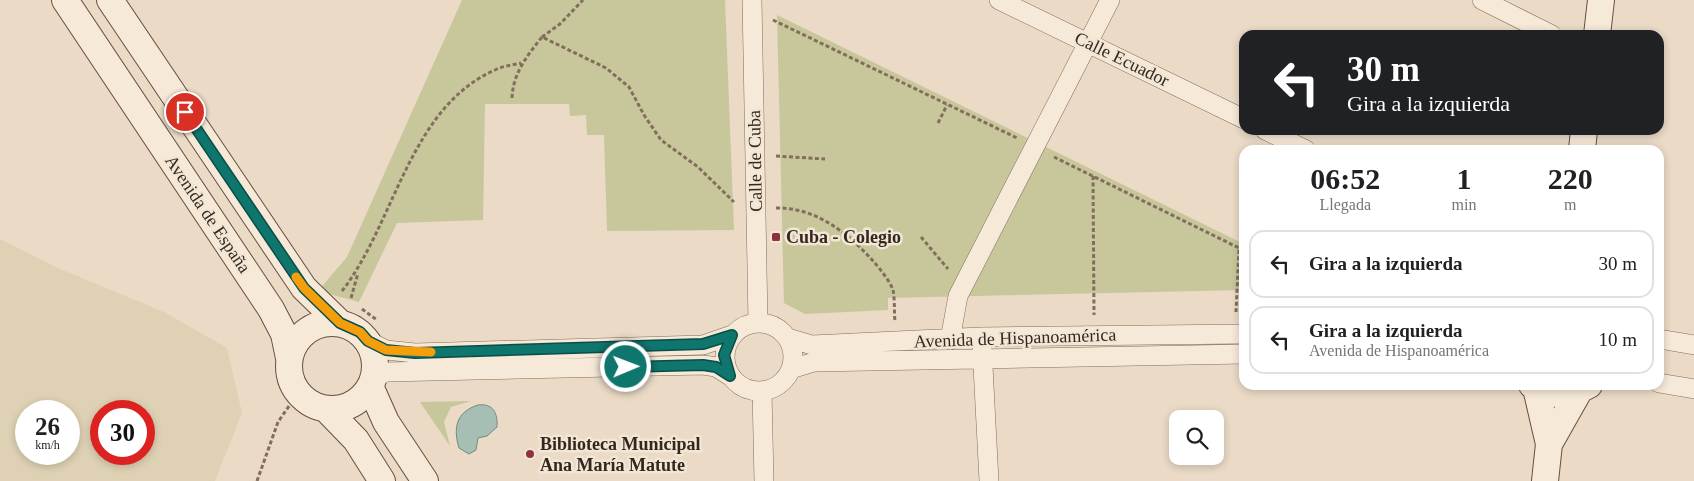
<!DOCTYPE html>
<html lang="es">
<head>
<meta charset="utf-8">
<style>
  body { margin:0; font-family:Georgia,serif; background:#f6f6f6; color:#202124; height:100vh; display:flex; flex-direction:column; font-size:19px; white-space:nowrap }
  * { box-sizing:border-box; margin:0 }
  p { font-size:16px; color:#757577 }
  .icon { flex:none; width:28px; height:28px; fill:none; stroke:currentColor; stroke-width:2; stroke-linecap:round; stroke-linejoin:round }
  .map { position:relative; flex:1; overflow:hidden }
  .details { position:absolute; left:1239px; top:145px; width:425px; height:245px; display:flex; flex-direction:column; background:#fff; border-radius:15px; box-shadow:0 2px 8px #0003 }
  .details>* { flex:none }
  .guide { position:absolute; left:1239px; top:30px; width:425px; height:105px; border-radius:15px; box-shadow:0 2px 8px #0003; background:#202124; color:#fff; overflow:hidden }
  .fabs { position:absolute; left:1169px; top:410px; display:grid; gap:10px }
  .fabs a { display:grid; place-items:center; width:55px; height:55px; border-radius:10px; background:#fff; box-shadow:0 2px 8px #0003; font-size:25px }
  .speed { position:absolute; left:15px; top:400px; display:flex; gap:10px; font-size:25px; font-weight:700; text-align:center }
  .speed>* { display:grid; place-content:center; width:65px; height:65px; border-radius:50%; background:#fff; box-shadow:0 2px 8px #0003; line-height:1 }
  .speed small { font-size:12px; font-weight:400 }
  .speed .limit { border:8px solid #d22; background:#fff; color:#111 }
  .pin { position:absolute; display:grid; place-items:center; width:42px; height:42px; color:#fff; margin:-21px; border:2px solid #fff; border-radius:50%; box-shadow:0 1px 5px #0007 }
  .me { position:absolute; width:55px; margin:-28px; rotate:89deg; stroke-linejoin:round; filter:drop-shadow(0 0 4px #0008) }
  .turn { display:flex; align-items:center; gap:18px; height:105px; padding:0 25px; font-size:22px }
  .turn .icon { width:65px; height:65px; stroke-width:2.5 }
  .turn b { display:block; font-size:35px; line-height:42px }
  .eta { display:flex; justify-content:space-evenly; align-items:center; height:85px; text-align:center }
  .eta b { font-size:30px; font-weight:600; line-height:35px }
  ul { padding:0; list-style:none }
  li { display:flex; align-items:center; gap:15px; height:68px; margin:0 10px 8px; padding:0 15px; border:2px solid #e0e0e0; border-radius:15px }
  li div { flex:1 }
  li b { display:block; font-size:19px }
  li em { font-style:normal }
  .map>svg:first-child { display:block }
  .farmland { fill:#dfd2b4; fill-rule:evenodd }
  .green { fill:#c7c79b }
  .water { fill:#a7beb4; stroke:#6f8c80 }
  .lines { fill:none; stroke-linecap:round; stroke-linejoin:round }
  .street-casing { stroke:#846d5d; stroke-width:20 }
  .secondary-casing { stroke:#664e40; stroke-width:28 }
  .path { stroke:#846d5d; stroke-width:3; stroke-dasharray:4 2.5; stroke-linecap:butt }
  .street { stroke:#f6e9d8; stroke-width:19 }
  .secondary { stroke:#f6e9d8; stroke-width:26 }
  .route-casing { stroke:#0a4d48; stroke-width:12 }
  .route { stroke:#0f766e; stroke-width:9 }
  .slow { stroke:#f59e0b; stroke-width:9 }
  .poi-dot { fill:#8d3340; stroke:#f2e6d5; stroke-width:2 }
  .labels { text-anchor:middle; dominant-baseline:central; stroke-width:5; stroke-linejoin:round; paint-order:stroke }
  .street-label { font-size:18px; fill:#352720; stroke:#f2e6d5 }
  .poi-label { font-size:18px; font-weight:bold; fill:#352720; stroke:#f2e6d5; text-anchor:start }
</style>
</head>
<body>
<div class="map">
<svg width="1694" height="481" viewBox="0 0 1694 481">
  <rect width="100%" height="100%" fill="#eadac6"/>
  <path class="farmland" d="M0,239L58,268L164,312L227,348L242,413L215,481H0ZM26,411H69V454H26ZM101,411H144V454H101Z"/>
  <path class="green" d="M462,0H725L734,230L607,231L604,135H587L586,115L570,116L569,104H485L483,220L397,223L359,302L318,291L347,257Z
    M777,15L1244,244V290L888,298V310L805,314L784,303Z
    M471,401L451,407L444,422L450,446L420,402Z"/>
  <path class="water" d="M478,405C493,403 498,413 497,427L487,436L478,438L476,450L469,454L459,448C453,428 456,412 478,405Z"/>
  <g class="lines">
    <g class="street-casing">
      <path id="street" d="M752,0L758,322
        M999,0L1244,119
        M1482,0L1552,35
        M1265,130L1306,150
        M725 357a34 34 0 1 1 68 0a34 34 0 1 1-68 0Z
        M788,338L812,345L981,337L1244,334
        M1659,339L1694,345
        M950,340L958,296L1110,0
        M368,341L386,350L415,353L703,345L732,335
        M982,347L989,481
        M791,369L814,362L1244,354
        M373,378L386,372L703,365L716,367L730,376
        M1659,383L1694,389
        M762,391L764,481"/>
    </g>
    <g class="secondary-casing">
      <path id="secondary" d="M65,0L271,309L284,334L289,358
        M110,0L304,288L340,323
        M1597,35L1601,0
        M1582,150L1584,130
        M289 366a43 43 0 1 1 86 0a43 43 0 1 1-86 0Z
        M1532,385C1549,399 1572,395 1589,385
        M370,386L386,422L425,481
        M1536,388L1549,444L1545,481
        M326,409L356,440L382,481
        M1549,444L1579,391"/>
    </g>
    <path class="path" d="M773,20L1017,138
      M542,37L560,24L583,0
      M512,98C513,73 527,56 542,37L606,68L629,87L644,115L661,140L698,167L734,202
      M938,123L947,105
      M776,156L825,159
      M1054,157L1239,248L1236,312
      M1093,176L1094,315
      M776,208C816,207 849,234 874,262C880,269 890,281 893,290C895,300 894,312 895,321
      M921,237L948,269
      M342,291C395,223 409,108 495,70C503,66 512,65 521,63
      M351,298L358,273
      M362,309L377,320
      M257,481L278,422L298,393"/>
    <use href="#street" class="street"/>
    <use href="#secondary" class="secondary"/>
  </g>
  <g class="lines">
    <g class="route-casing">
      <path id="route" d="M185,112L304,288L340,323L360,332L368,341L386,350L415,353L703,344L732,335L724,355L730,376L716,367L703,365L626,367"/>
    </g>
    <use href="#route" class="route"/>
    <path class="slow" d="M296,277L304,288L340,323L360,332L368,341L386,350L431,352"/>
  </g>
  <g class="poi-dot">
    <rect x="771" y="232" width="10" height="10" rx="2.5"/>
    <circle cx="530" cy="454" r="5"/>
  </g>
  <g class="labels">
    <g class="street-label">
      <text transform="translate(1122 59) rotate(26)">Calle Ecuador</text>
      <text transform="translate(755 161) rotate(-91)">Calle de Cuba</text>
      <text transform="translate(208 214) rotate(56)">Avenida de España</text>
      <text transform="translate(1015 338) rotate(-2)">Avenida de Hispanoamérica</text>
    </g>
    <g class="poi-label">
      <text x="786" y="237">Cuba - Colegio</text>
      <text x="540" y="444">Biblioteca Municipal<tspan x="540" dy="21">Ana María Matute</tspan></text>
    </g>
  </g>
</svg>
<div class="fabs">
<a><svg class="icon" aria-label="search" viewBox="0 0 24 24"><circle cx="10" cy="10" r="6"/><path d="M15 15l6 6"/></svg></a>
</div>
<div class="speed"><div>26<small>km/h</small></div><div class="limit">30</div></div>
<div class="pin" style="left:185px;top:112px;background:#d93025"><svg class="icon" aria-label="arrive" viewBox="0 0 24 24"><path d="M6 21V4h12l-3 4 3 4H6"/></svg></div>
<svg class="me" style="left:626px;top:367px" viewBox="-20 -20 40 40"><circle r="17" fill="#0f766e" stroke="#fff" stroke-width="3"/><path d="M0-11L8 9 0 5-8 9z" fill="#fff"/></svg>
<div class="guide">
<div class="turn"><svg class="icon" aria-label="left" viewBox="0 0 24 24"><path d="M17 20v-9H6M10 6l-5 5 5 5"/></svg><div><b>30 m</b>Gira a la izquierda</div></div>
</div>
<section class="details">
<div class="eta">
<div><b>06:52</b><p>Llegada</p></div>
<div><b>1</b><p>min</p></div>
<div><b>220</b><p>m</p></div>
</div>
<ul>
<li><svg class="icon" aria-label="left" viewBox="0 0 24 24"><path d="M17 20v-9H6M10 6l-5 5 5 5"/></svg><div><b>Gira a la izquierda</b></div><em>30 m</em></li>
<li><svg class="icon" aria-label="left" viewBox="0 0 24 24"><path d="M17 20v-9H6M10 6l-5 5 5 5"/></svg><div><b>Gira a la izquierda</b><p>Avenida de Hispanoamérica</p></div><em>10 m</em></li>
</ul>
</section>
</div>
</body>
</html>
